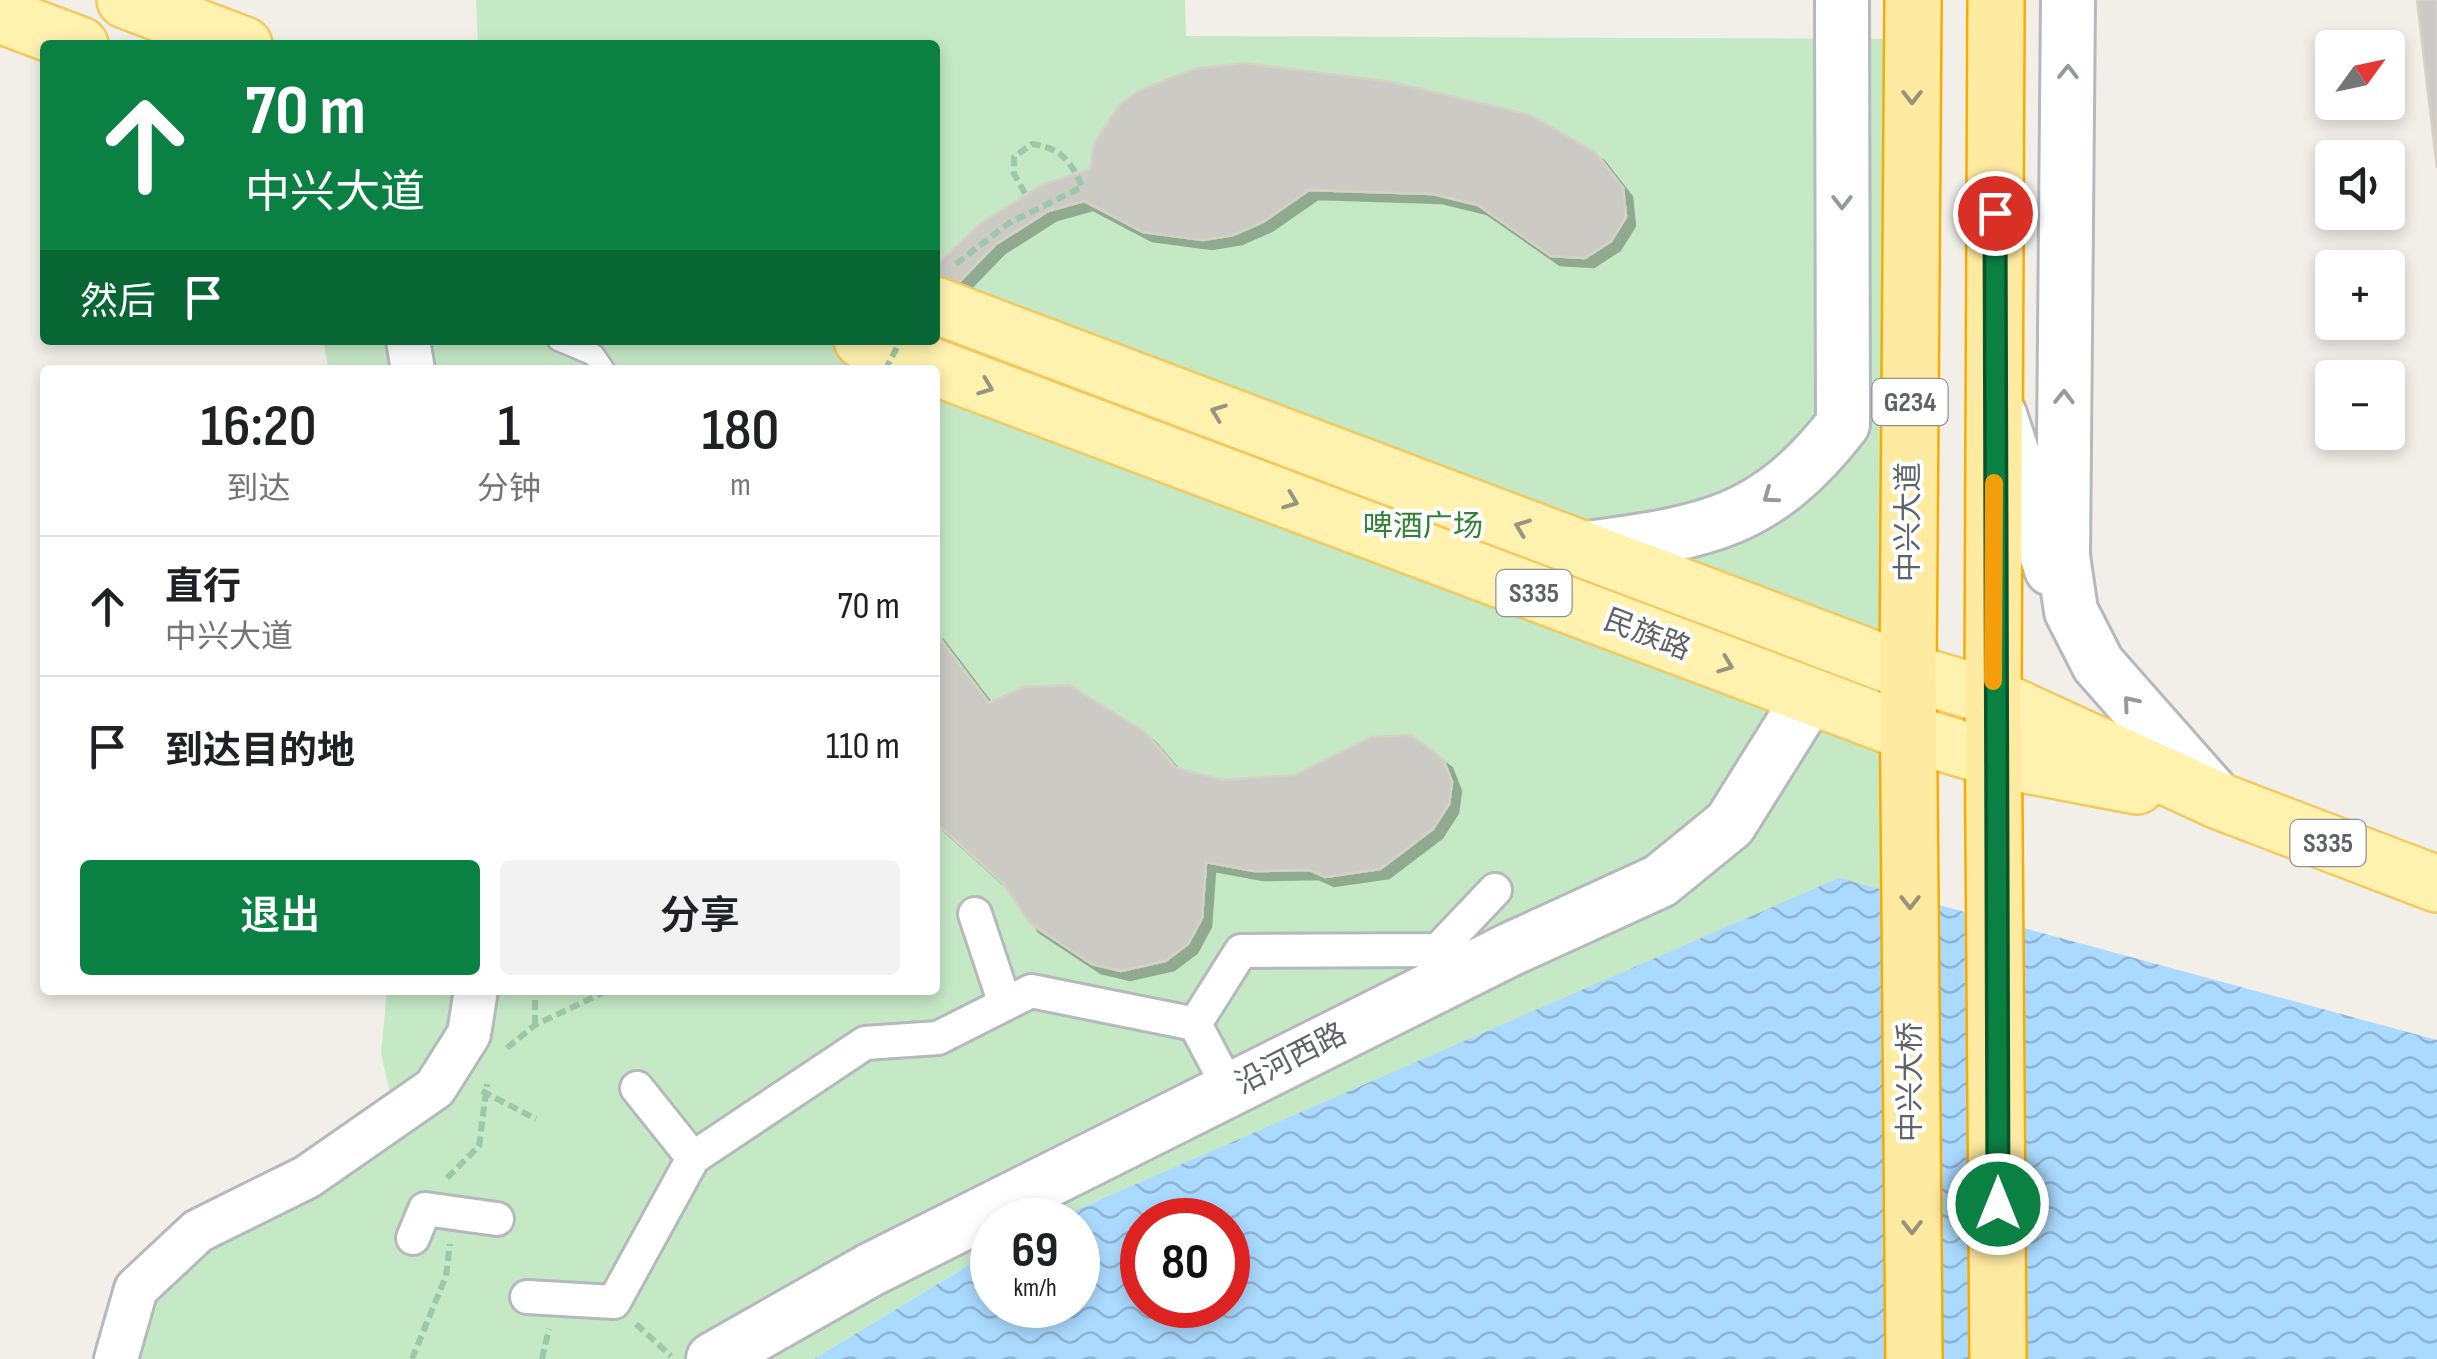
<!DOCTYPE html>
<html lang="zh">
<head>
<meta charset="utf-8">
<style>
  body { margin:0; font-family:"Sofia Sans Condensed","Noto Sans SC",sans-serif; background:#f2f2f2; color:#202124; height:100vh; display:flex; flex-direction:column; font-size:38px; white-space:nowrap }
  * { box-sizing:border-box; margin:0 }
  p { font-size:32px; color:#757577 }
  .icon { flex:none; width:55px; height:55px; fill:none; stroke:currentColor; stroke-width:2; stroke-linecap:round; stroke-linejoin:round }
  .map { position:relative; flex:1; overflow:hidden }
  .panel { position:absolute; left:40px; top:365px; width:900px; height:630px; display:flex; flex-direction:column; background:#fff; border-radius:10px; box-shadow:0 5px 15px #0003 }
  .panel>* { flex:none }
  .banner { position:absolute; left:40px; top:40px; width:900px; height:305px; border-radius:10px; box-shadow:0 5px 15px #0003; background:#0b8043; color:#fff; overflow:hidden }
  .needle { width:65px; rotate:57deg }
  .controls { position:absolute; left:2315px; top:30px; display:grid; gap:20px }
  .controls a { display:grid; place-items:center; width:90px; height:90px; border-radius:10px; background:#fff; box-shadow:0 5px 15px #0003; font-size:50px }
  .speed { position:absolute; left:970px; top:1198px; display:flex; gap:20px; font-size:50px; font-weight:700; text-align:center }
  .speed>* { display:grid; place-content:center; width:130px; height:130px; border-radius:50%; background:#fff; box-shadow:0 5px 15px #0003; line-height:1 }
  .speed small { font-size:25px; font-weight:400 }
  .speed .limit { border:15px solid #d22; background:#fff; color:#111 }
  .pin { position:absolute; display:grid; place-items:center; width:85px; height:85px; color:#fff; margin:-42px; border:5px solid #fff; border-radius:50%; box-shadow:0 2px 10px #0007 }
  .me { position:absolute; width:110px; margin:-55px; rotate:0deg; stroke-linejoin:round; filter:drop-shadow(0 0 8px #0008) }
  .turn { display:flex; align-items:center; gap:35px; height:210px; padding:0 40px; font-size:45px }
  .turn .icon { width:130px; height:130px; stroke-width:2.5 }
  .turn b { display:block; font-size:70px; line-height:85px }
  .then { display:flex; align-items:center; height:95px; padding:0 40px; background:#0003; gap:20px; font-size:38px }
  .eta { display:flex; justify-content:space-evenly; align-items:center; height:170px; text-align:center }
  .eta b { font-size:60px; font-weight:600; line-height:70px }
  .primary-button { display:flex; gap:20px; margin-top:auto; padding:20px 40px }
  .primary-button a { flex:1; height:115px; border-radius:10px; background:#0b8043; color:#fff; font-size:40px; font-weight:600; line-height:115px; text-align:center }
  .primary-button a+a { background:#f2f2f2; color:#202124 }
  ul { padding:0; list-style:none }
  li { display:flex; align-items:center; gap:30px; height:140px; padding:0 40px; border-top:2px solid #e0e0e0 }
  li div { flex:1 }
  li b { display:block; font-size:38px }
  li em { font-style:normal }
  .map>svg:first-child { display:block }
  .park { fill:#c5e8c5 }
  .water { fill:url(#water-waves); fill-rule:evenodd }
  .building { fill:#cccac5; stroke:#d6d1c6; stroke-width:2.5; filter:url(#shadow) }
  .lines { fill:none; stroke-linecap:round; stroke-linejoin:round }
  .service-casing { stroke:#b5b8bc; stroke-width:25 }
  .pedestrian-casing { stroke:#b5b8bc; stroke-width:38 }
  .minor-casing { stroke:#b5b8bc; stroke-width:48 }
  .tertiary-casing { stroke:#b5b8bc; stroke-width:58 }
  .primary-casing { stroke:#f2c960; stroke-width:60 }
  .trunk-casing { stroke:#f9ab00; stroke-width:60 }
  .path { stroke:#9cc7a9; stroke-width:6; stroke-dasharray:10 5; stroke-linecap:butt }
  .service { stroke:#fff; stroke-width:20 }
  .pedestrian { stroke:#fff; stroke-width:32 }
  .minor { stroke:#fff; stroke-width:42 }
  .tertiary { stroke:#fff; stroke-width:52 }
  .primary { stroke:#fff2af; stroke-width:55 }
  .trunk { stroke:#feeaa1; stroke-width:55 }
  .path-bridge { stroke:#9cc7a9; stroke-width:6; stroke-dasharray:10 5; stroke-linecap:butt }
  .oneway { stroke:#979a9d }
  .oneway2 { stroke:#97927c }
  .oneway3 { stroke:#979581 }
  .route-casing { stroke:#07532c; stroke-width:25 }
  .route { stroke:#0b8043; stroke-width:18 }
  .slow { stroke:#f59e0b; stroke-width:18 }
  .labels { text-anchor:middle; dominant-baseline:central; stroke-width:8; stroke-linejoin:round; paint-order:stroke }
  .shield { fill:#fff; stroke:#8f9295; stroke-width:2.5 }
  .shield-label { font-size:28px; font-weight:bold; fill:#5f6368 }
  .street-label { font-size:30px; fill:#5f6368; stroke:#fff }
  .park-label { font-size:30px; fill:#348238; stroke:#fff }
</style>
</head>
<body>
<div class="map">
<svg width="2437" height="1359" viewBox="0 0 2437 1359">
  <defs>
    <pattern id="water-waves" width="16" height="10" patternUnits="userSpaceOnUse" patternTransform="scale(2.5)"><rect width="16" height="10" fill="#aadaff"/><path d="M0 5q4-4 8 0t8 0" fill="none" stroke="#8eb4d2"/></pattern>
    <filter id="shadow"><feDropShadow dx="9" dy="9" stdDeviation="0" flood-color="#0004"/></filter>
  </defs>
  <rect width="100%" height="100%" fill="#f1efe8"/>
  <path class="park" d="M476,0H1185L1186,36L1912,39L1909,555L1881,890L1839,879L1053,1220H992V1251L814,1359H116L136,1289L393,1106L381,1054L387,990H935V370H329L323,340H935V45H478Z"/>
  <path class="water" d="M1839,878L2437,1040V1359H814L992,1251V1305H1078V1220H1053ZM1142,1220H1228V1305H1142Z"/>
  <path class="building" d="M2417,0H2437V168Z
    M1244,63L1391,82L1530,115L1595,152L1623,188L1626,217L1611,241L1585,258L1551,256L1478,205L1433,194L1309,190L1263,222L1233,235L1203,240L1143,232L1084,201L1048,211L996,244L959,282L935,318V266L981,223L1044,184L1090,169L1094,143L1120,104L1140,90L1194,69Z
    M935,632L989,703L1024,687L1069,685L1145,732L1176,768L1223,780L1295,775L1372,737L1411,735L1443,759L1452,782L1449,804L1433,829L1380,869L1325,877L1310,870L1254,871L1206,862L1202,918L1188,944L1165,961L1121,971L1092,964L1030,923L1003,883L935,822Z"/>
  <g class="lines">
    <g class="service-casing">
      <path id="service" d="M558,340L594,355L604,370"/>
    </g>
    <g class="pedestrian-casing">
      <path id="pedestrian" d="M975,914L1005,1004
        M1195,1024L1230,1090
        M637,1088L693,1158
        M413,1238L425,1209L497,1219
        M527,1297L614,1302L693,1158L865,1043L938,1038L1031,991L1195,1024L1241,951L1438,950L1495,890"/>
    </g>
    <g class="minor-casing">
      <path id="minor" d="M408,340L413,370
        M116,1359L136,1289L198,1231L307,1177L435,1088L469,1034L476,990"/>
    </g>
    <g class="tertiary-casing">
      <path id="tertiary" d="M2068,0L2063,556L2071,611L2098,664L2218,800
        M2000,415L2051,569
        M1581,549C1702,532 1764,526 1843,424L1842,0
        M713,1359L870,1270L1509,950L1660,881L1730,824L1810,696"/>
    </g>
    <g class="primary-casing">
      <path id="primary" d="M125,0L244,45
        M0,15L80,45
        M935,305L1908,672L1993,697L2219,801L2437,884
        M862,340L1909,733L1995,759L2137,786"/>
    </g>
    <g class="trunk-casing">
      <path id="trunk" d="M1913,0L1908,672L1914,1359
        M1996,0L1993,697L1998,1359"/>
    </g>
    <path class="path" d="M956,264L1009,223L1082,187C1071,160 1060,148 1032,144L1014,157V174L1026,195
      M659,990L660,994
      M535,1025V990
      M507,1048L535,1025L609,990
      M482,1091L536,1119
      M447,1178L479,1146L487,1084
      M636,1324L671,1356
      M412,1359L446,1276L450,1244
      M542,1359L549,1329"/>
    <use href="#service" class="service"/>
    <use href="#pedestrian" class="pedestrian"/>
    <use href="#minor" class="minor"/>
    <use href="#tertiary" class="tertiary"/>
    <use href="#primary" class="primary"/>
    <use href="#trunk" class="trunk"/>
    <path class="path-bridge" d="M885,370L901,340"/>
  </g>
  <defs><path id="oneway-chevron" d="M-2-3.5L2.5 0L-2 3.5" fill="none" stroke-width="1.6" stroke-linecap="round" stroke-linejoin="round" transform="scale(2.5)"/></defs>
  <g class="oneway">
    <use href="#oneway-chevron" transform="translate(2068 72) rotate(-89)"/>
    <use href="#oneway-chevron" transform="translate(1842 202) rotate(90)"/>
    <use href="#oneway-chevron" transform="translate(2064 397) rotate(-89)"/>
    <use href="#oneway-chevron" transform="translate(1770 496) rotate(144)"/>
    <use href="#oneway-chevron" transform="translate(2130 703) rotate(-130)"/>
  </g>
  <g class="oneway2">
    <use href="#oneway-chevron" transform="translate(1912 97) rotate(90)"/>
    <use href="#oneway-chevron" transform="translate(1910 902) rotate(90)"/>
    <use href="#oneway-chevron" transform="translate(1912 1227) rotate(90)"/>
  </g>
  <g class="oneway3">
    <use href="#oneway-chevron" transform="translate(986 387) rotate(21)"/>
    <use href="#oneway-chevron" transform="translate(1218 412) rotate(-159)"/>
    <use href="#oneway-chevron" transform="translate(1291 501) rotate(21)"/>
    <use href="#oneway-chevron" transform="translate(1522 527) rotate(-159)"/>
    <use href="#oneway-chevron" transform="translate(1726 665) rotate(21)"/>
  </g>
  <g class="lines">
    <g class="route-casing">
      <path id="route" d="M1995,213L1998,1204"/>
    </g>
    <use href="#route" class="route"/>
    <path class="slow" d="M1993,681L1994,483"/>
  </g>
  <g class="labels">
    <g class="shield">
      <rect x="1872.5" y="379" width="75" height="46" rx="8"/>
      <rect x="1496.5" y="570" width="75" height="46" rx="8"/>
      <rect x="2290.5" y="820" width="75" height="46" rx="8"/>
    </g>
    <g class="shield-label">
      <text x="1910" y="402">G234</text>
      <text x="1534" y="593">S335</text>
      <text x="2328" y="843">S335</text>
    </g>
    <g class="street-label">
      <text transform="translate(1909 522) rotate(-90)">中兴大道</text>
      <text transform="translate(1647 635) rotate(21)">民族路</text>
      <text transform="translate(1291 1059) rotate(-27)">沿河西路</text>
      <text transform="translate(1911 1082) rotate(-90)">中兴大桥</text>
    </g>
    <g class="park-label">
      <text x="1423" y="527">啤酒广场</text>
    </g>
  </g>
</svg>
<div class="controls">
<a><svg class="needle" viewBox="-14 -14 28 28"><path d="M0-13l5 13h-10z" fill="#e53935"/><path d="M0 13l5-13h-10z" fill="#757577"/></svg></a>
<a><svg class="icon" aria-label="sound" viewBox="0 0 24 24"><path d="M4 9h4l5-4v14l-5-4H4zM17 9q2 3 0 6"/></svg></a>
<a>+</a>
<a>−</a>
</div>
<div class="speed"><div>69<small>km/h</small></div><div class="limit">80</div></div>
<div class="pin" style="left:1995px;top:213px;background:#d93025"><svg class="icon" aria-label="arrive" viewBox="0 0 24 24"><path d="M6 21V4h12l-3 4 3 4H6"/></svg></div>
<svg class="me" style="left:1998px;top:1204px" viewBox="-20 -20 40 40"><circle r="17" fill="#0b8043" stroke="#fff" stroke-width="3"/><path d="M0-11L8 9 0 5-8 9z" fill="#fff"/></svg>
<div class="banner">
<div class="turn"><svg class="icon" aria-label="ahead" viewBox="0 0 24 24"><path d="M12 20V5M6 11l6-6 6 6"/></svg><div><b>70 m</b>中兴大道</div></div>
<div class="then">然后<svg class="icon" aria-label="arrive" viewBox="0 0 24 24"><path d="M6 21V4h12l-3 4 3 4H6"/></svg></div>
</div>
<section class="panel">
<div class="eta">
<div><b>16:20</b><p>到达</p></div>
<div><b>1</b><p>分钟</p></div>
<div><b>180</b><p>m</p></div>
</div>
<ul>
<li><svg class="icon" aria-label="ahead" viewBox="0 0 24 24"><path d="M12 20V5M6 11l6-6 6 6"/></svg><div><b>直行</b><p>中兴大道</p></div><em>70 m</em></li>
<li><svg class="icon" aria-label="arrive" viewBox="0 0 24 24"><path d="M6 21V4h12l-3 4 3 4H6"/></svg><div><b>到达目的地</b></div><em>110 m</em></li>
</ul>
<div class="primary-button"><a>退出</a><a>分享</a></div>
</section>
</div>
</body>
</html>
